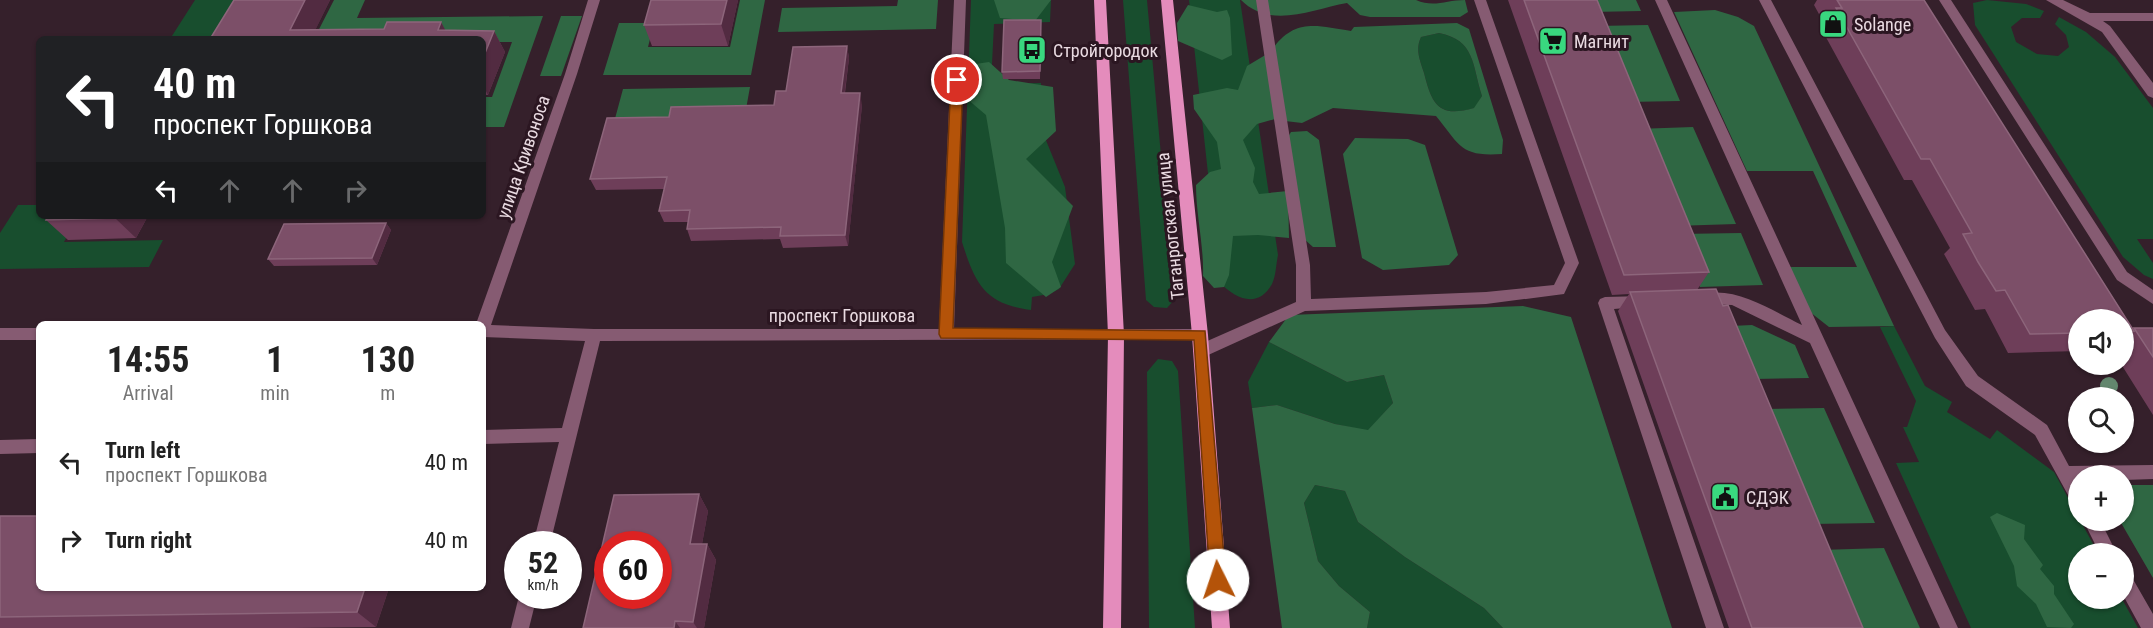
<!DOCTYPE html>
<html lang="en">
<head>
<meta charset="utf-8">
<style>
  body { margin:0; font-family:"Roboto Condensed",sans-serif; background:#f2f2f2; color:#222; height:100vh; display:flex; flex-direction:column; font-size:22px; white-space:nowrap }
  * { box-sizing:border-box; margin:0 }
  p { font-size:20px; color:#767676 }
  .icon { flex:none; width:33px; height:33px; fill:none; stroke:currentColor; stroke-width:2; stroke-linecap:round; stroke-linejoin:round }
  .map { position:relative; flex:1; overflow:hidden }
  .sheet { position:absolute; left:36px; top:321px; width:450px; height:270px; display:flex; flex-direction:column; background:#fff; border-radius:9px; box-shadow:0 2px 4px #0004 }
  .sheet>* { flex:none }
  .top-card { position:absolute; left:36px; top:36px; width:450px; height:183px; border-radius:9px; box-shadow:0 2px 4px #0004; background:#202124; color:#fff; overflow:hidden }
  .fabs { position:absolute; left:2068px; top:309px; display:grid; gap:12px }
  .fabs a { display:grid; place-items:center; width:66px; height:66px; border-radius:50%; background:#fff; box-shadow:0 2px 4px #0004; font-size:30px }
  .speed { position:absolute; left:504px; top:531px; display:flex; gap:12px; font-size:30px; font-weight:700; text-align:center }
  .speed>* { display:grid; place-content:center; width:78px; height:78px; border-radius:50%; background:#fff; box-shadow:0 2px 4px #0004; line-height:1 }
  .speed small { font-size:15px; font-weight:400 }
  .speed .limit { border:9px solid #d22; background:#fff; color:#111 }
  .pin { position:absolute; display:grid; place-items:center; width:51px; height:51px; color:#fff; margin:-26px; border:3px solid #fff; border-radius:50%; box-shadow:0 2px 6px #0007 }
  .me { position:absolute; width:66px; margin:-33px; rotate:356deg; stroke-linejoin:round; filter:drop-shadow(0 0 4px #0008) }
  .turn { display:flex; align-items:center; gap:21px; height:126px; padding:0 18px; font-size:27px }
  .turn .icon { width:78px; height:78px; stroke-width:2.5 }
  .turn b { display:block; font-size:42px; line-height:51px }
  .lanes { display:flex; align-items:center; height:57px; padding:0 18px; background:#0003; justify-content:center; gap:30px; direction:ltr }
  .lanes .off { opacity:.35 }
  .eta { display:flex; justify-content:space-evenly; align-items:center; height:102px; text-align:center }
  .eta b { font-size:36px; font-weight:700; line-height:42px }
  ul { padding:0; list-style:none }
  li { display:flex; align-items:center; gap:18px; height:78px; padding:0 18px }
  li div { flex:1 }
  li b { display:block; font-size:22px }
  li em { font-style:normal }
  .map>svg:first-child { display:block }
  .green { fill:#184e2e }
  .forest { fill:#2f6743; fill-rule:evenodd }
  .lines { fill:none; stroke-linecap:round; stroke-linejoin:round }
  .minor { fill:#865b72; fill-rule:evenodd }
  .major { fill:#e48cbc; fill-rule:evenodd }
  .tree { fill:#63876e }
  .wall { fill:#6e3e59 }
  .shaded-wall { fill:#522b41 }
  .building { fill:#7c4f68; stroke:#8d657b; stroke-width:1.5; fill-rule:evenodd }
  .route { fill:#b45309; stroke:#753606; stroke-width:1.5 }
  .labels { text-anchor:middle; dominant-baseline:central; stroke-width:6; stroke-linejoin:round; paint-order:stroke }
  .poi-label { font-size:18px; fill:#eadbe2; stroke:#2b1621; text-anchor:start }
  .street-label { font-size:18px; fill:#eadbe2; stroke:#2b1621 }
</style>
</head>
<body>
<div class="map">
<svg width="2153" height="628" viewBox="0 0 2153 628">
  <rect width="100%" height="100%" fill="#35202b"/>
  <path class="green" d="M195,0H253L230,39H170Z
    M971,0H1051L1050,22L994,24L991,84L1041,83V128L1065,187L1075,264L1059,289L1049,294L1032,297L1031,310C984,304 975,283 962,242Z
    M1123,0H1147L1174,300L1167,308L1154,307L1146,300Z
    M1189,0H1240L1278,255C1276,264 1276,276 1272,284C1258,309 1236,299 1220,283Z
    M1987,0L2026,4L2044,11L2040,18H2022L2011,27L2016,42L2037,54L2058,56L2069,47L2066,35L2055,24L2059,17L2086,32L2115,57L2153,108V239H2137L2153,263V279L2144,275L2123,257L1975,25L1973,3Z
    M1439,33C1475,40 1472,64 1482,96L1475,108C1439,118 1432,105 1424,73C1420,60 1415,50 1421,37Z
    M18,205H39V216H78L64,242L163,240L149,267L0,269V233Z
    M1894,326L1925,386L1952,402L1947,412L1990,439L1997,430L2054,472L2098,553L2079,554V598L2122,599L2138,628H1971L1896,463L1919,462L1903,427H1907L1916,401L1880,327Z
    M1269,342L1347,382L1384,375L1393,403L1368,431L1335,424L1277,405L1252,408L1248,382Z
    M1158,359L1172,361L1178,371L1195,628H1149L1147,372Z
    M1315,485L1345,491L1358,522L1405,557L1484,608L1503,628H1367L1370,612L1339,586L1318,561L1304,503Z"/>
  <path class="forest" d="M334,0H365L357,18L543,16L504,127H483V97H492L512,42H483V39H314Z
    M740,0H765L751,75H603L619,23H654L648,47H730Z
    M898,0H938L936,29L778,32L782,8L897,6Z
    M994,0H1051L1035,21L1000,18Z
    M1241,0H1416C1434,8 1446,0 1465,0L1468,12L1460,17H1370L1360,15L1347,3C1312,9 1271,30 1241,0Z
    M1587,0H1636L1641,11L1592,12Z
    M1188,5L1217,12L1227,10L1230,18L1232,55L1222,60L1178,41L1177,23Z
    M1715,10L1738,17L1754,26L1894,326L1829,327L1810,312L1788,267H1857L1813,171H1747L1674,12Z
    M561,16H582L561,76H540Z
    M1457,23L1469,29L1503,140L1502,154C1460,157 1460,145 1436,116L1333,108L1302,123L1285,121L1274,47C1296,18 1318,26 1351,31L1354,27ZM1439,33C1475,40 1472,64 1482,96L1474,108C1439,118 1432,105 1424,73C1420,60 1415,50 1421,37Z
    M1648,25L1680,101L1627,102L1597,26Z
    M1267,54L1275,119L1257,124L1243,140L1255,168L1253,182L1259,194L1288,191L1289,238L1258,235L1233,236L1229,275L1224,287L1214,288L1203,276C1204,245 1196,216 1196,185L1210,172L1221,169L1217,142L1194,109L1193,95L1227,88L1238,90L1247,66Z
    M989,62L1009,80L1053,87L1056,131L1026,159L1073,206L1052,262L1061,287L1046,297L1006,263L1005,228L986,115L953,87L969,65Z
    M750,87L739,148L613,126L623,89Z
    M1693,127L1736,224L1674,226L1636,129Z
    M1307,131L1319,140L1336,247H1313L1303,238L1288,137L1291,132Z
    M1355,138L1408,139L1425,145L1458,255L1449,265L1383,270L1362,258L1343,154Z
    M1741,233L1763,285L1700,287L1679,234Z
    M1523,306L1571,317L1672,628H1503L1484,608L1405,557L1358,522L1345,491L1315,485L1304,503L1318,561L1339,586L1370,612L1367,628H1282L1252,408L1277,405L1335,424L1368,430L1393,403L1384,375L1347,382L1269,342L1289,315Z
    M1752,325L1795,345L1809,378L1753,379L1731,326Z
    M1824,408L1875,523L1810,524L1764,409Z
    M2124,485H2153V578L2120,521L2124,520Z
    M1997,513L2025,525L2024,539L2043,565L2040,569L2054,586V594L2074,624L2071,628L2047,627L2036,604L2017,586L2014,566L1990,517Z
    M1884,548L1920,628H1852L1820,550Z"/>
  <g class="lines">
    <path class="minor" d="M588,0H600L577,74L491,325L594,329H939L954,0H966L954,329H1200L1205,331L1208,335L1205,339L600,341L550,544H533L559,442L483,444V430L562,428L585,341L483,337V324H476L565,74Z
      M1256,0H1268L1310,265L1311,299L1486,292L1554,285L1565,263L1474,0H1486L1579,263L1564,294L1486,304L1305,311L1206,356L1201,357L1196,356L1193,351L1196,346L1296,302V265Z
      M1655,0H1667L1958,628H1940L1810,343L1732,305L1696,304L1694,300L1696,296C1733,283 1770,310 1802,325Z
      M1759,0H1771L1945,330L1978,376L2047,425L2069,466L2153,465V479L2124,480V476H2079V507L2073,504L2035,435L1966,386L1935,338Z
      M1939,0H1951L2127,272L2153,290V304L2117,280Z
      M2046,0H2063L2090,13H2153V21H2103L2110,26L2153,83V98L2148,96L2102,32Z
      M1644,296L1649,298L1651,302L1649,306L1614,309L1724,628H1706L1598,303L1600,299L1605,297Z
      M0,328H39V340H0Z
      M39,439V453L0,454V440Z
      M2083,520H2100L2117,554H2100Z
      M2124,572L2130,574L2153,614V628H2141L2124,597Z
      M519,596H537L529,628H511Z"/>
    <path class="major" d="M1094,0H1106L1124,335L1121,628H1103L1108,335Z
      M1161,0H1173L1208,335L1230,628H1212L1192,335Z"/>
  </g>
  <circle class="tree" cx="2109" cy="386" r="9"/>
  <path class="wall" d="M234,0H330L315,30L384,29L441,22L445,30L494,31L505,52L488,95H483V39H210Z
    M738,0L728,46H652L644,25Z
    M1508,0H1597L1709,272L1697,290L1863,628H1729L1618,311L1629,294L1612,295Z
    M1817,0H1924L2133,329L2134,328H2153V415L2121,364H2124V320H2079V351L2008,353L1985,309L1975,310L1944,254L1950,248L1912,180H1904L1822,30L1825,25L1814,5Z
    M1041,27L1040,79H1003L1002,72Z
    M847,46L849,58L845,93L862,105L848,246L783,248L780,239L691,241L687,229L688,222H664L659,211L664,189L596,190L590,179L669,117L774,105L786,91Z
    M48,216H148L136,238L68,240L46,220Z
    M386,223L391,230L377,265L274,266L268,259Z
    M699,494L708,511L702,544H707L716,560L704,628H583Z
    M0,516L389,588L376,627L295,628H0Z"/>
  <path class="shaded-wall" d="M305,0H330L311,39L290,30Z
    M727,0H738L728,46L721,24Z
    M441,22L450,39L438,30Z
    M494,31L505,52L488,95L483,85V58Z
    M847,46L849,58L843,105L841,93Z
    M860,93L862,105L848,246L845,235Z
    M117,216H148L136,238L115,218Z
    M386,223L391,230L377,265L372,258Z
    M699,494L708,511L699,560L690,544Z
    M707,544L716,560L704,628H697L693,622Z
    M365,588H389L376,627L357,612Z
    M675,621L680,628H674Z"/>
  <path class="building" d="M234,0H305L290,30L384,29L387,22H441L438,30L494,31L483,58V39H210Z
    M651,0H727L721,24L644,25Z
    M1524,0H1597L1709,272L1624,275Z
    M1837,0H1924L2134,331L2124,332V320H2079V333L2030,334L2005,290L1996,291L1978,262L1963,234L1972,233L1930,159H1921L1836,8H1842Z
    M1004,20H1041L1040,71L1002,72Z
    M847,46L841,93H860L845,235L780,236L781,227L687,229L690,210L659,211L667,177L590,179L607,118L669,117L671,107L774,105L776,91H786L793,47Z
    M48,216H117L115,218L46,220Z
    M386,223L372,258L268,259L284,224Z
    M1716,289L1723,306L1728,305L1863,628H1752L1630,292Z
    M2134,328H2153V357Z
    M699,494L690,544H707L693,622L675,621L674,628H583L614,495ZM608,544H658V596H608Z
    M0,516H39V588H365L357,612L0,617Z"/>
  <path class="route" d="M957,76L963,80L953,328L1205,331L1226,580L1223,586L1218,588L1212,586L1210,580L1194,340L941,338L939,334L951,80Z"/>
  <defs>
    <g id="shop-square" transform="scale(1.5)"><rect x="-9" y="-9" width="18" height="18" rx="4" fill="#39d87f" stroke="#2b1621"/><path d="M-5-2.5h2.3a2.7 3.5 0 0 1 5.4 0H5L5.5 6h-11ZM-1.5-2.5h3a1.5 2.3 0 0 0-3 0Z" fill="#111"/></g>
    <g id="supermarket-square" transform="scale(1.5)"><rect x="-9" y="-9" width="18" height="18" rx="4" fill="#39d87f" stroke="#2b1621"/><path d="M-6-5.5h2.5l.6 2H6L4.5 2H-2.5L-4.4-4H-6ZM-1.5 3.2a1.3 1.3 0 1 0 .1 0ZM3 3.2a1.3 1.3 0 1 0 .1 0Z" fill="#111"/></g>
    <g id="bus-square" transform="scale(1.5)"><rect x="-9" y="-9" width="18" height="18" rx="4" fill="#39d87f" stroke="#2b1621"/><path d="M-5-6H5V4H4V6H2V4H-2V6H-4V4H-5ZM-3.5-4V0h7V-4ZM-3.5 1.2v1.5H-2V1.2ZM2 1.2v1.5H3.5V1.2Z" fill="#111"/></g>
    <g id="civic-square" transform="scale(1.5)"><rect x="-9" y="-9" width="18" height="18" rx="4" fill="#39d87f" stroke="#2b1621"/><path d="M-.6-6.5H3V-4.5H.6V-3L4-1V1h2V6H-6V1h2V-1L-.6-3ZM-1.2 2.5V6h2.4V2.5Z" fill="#111"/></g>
  </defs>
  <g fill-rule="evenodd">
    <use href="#shop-square" x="1833" y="24"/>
    <use href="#supermarket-square" x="1553" y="41"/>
    <use href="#bus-square" x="1032" y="50"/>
    <use href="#civic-square" x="1725" y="497"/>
  </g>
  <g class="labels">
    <g class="poi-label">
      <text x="1854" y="24">Solange</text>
      <text x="1574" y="41">Магнит</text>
      <text x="1053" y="50">Стройгородок</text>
      <text x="1746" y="497">СДЭК</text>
    </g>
    <g class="street-label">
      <text transform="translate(523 157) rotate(-71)">улица Кривоноса</text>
      <text transform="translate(1170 226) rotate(-96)">Таганрогская улица</text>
      <text x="842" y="315">проспект Горшкова</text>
    </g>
  </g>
</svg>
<div class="fabs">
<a><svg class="icon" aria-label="sound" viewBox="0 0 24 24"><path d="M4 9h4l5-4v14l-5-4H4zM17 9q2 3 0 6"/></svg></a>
<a><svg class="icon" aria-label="search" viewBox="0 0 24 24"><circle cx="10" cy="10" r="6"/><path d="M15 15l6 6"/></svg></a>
<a>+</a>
<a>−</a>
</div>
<div class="speed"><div>52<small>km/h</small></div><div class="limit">60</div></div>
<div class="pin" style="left:957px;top:80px;background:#d93025"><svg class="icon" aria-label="arrive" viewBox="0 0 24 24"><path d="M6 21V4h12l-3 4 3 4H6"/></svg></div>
<svg class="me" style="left:1218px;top:580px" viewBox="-20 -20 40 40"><circle r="19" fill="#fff"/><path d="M0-13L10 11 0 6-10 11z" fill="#b45309"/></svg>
<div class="top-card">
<div class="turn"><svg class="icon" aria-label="left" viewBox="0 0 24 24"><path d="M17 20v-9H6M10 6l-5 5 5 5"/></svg><div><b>40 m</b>проспект Горшкова</div></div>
<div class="lanes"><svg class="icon" aria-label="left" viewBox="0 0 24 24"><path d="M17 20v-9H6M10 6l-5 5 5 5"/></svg><svg class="icon off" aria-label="ahead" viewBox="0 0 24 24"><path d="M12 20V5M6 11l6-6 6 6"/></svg><svg class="icon off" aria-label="ahead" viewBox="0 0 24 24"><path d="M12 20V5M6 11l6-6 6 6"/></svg><svg class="icon off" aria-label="right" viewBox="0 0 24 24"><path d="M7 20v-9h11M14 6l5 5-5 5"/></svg></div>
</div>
<section class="sheet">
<div class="eta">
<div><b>14:55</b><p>Arrival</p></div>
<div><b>1</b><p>min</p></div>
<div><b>130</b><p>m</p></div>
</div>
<ul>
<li><svg class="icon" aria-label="left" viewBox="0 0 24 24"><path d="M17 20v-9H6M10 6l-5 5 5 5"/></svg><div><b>Turn left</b><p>проспект Горшкова</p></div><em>40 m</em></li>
<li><svg class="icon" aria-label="right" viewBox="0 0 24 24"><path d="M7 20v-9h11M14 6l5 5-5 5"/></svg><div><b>Turn right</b></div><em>40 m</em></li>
</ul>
</section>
</div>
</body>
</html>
